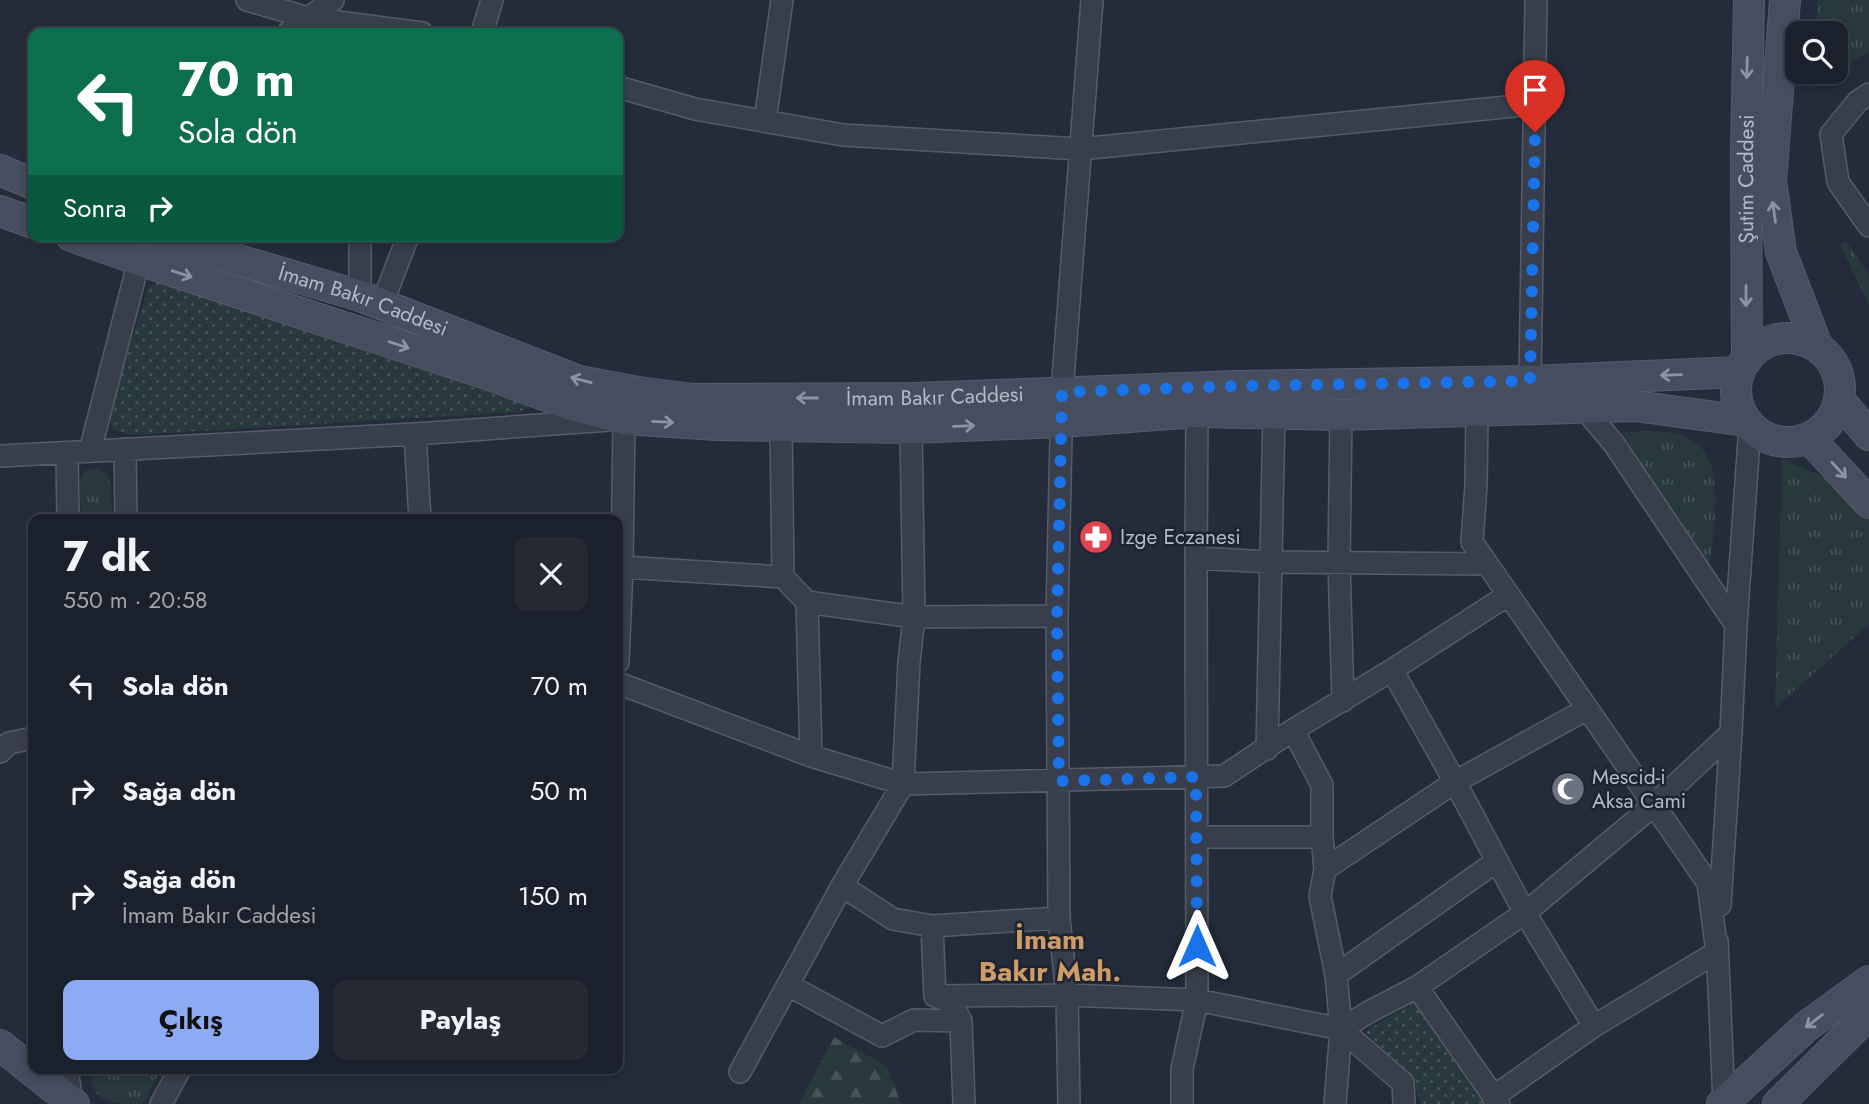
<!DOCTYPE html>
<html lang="tr">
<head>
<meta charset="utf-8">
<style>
  body { margin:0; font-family:Jost,sans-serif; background:#242934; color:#f1f3f6; height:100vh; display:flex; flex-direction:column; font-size:26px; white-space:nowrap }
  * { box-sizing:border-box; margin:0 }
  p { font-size:23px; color:#a0a3a9 }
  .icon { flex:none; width:38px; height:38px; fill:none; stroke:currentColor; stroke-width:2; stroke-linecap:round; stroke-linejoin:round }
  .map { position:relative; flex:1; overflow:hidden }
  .details { position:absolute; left:28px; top:514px; width:595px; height:560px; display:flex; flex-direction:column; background:#1b212c; border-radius:14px; box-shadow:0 4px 10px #0003,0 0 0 2px #393e48 }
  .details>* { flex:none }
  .hud { position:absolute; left:28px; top:28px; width:595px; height:214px; border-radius:14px; box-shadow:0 4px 10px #0003,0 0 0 2px #393e48; background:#0b6e4f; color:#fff; overflow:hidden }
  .tools { position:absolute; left:1785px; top:21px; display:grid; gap:14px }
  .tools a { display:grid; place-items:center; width:63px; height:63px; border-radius:14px; background:#1b212c; box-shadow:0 4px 10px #0003,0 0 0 2px #393e48; font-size:35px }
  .pin { position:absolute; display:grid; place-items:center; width:60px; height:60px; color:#fff; margin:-72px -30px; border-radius:50% 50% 50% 0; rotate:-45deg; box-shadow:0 0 7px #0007 }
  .pin .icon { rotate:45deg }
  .me { position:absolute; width:77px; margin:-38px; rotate:0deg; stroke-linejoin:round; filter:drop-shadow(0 0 5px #0008) }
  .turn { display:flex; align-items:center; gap:24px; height:147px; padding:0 35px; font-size:32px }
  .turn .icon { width:91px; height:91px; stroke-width:2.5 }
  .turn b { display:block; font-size:49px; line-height:60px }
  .then { display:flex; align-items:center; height:66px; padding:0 35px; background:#0003; gap:14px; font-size:26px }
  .round { display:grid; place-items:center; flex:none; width:74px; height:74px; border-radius:14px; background:#242934 }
  .headline { display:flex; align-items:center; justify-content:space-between; height:119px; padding:0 35px }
  h1 { font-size:42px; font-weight:700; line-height:52px }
  .primary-button { display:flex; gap:14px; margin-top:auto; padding:14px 35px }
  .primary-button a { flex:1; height:80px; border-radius:14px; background:#8dabf2; color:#111; font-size:28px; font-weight:700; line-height:80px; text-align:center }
  .primary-button a+a { background:#242934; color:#f1f3f6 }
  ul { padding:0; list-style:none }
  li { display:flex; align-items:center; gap:21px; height:105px; padding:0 35px }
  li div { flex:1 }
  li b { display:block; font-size:26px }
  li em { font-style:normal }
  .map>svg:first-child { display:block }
  .grass { fill:url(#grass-tufts) }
  .forest { fill:url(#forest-firs) }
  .park { fill:url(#park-dots) }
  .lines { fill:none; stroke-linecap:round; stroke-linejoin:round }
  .street-casing { stroke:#565c69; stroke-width:24 }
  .secondary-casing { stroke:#565c69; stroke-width:32 }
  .street { stroke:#383e4b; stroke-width:21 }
  .secondary { stroke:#464d5e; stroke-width:30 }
  .oneway { stroke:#8d93a2 }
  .route { stroke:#1a73e8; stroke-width:12; stroke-dasharray:0 21.6 }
  .labels { text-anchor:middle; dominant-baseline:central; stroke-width:5; stroke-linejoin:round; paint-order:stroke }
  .street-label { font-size:21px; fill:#b3b9c7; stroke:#1d2330 }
  .poi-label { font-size:21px; fill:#b3b9c7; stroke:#1d2330; text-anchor:start }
  .district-label { font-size:28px; font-weight:bold; fill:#ce9c66; stroke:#1d2330 }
</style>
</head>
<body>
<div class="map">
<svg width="1869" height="1104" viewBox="0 0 1869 1104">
  <defs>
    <pattern id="grass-tufts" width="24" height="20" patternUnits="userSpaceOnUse" patternTransform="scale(1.75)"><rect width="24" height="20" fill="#27393d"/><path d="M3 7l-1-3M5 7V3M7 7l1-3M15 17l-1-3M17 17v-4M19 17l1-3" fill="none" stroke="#445458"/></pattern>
    <pattern id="forest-firs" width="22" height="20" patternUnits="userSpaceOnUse" patternTransform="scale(1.75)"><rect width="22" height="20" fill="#27393d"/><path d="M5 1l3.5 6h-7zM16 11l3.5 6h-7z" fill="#445458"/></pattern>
    <pattern id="park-dots" width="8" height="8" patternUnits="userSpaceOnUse" patternTransform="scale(1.75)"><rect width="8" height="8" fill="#27393d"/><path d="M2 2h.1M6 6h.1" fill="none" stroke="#445458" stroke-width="1.8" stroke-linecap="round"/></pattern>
  </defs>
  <rect width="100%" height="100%" fill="#242c3b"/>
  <path class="grass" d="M1818,0H1869V51L1811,88L1813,72H1836V33H1816Z
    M1846,241L1869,275V305L1840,245Z
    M1622,432C1642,432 1664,429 1683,436C1732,452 1712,533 1709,571Z
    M1782,459L1837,483L1869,519V624L1775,708Z
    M97,468L107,474L111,489L112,520H81L80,481L84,471Z
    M90,1069H161L143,1104C112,1104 91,1104 90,1069Z"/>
  <path class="forest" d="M834,1037L888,1067L901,1104H799Z"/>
  <path class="park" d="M157,279L539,403L519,412L131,435L112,428L109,414L147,291Z
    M1414,1003L1490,1104H1421L1414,1082L1365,1031Z"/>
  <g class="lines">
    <g class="street-casing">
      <path id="street" d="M247,0L308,18L422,33
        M288,33L333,0
        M482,33L492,0
        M618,87L695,109L843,135L1080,149L1536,104
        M1869,94L1858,101L1831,134L1838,182L1869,226
        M765,121L782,0
        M360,296V236
        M382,304L408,236
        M1530,381L1536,0
        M1584,408L1614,444L1736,625
        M1477,412L1476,485L1472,542L1708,883L1717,952L1594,1026L1493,1097
        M1341,415L1339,562L1343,701
        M781,425L783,577
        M911,428L914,617L1057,616
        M415,434L420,520
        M125,449L126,520
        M90,451L139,260
        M67,453L68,520
        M0,456L415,434L624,419L622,567L618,662
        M1196,558L1270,562L1486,564
        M622,567L783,577L807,602L914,617L909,662L903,784L842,886L740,1072
        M807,602L811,756
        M1392,670L1455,782L1525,913L1594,1026
        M618,683L811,756L903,784L1224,776L1293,730L1392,670L1508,595
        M1293,730L1322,785V837L1325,869L1320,896L1336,975L1341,1029
        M1267,749L1274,414
        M0,752L9,743L33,738
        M1197,837H1322
        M1325,869L1455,782L1587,709
        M842,886L893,919L932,926
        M1720,905L1731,733L1736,625L1750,426
        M1717,941L1724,1102
        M1336,975L1497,861
        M788,985L882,1036L914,1020L961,1021
        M1417,987L1499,1104
        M935,996L1067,995L1197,1000L1341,1029L1369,1012L1417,987L1525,913L1654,805L1731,733
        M67,1069L72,1103
        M161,1104L180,1069
        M964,1104L961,1021L951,1002L935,996L932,926L1059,918
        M1069,1104L1067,995L1059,918L1057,616L1062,392L1092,0
        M1182,1104V1069L1197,1000L1196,558L1197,412
        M1335,1104L1341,1029L1403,1083L1404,1104"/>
    </g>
    <g class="secondary-casing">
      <g id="secondary">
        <path d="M1785,0L1771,181L1781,252L1817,346"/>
        <path d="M0,170L33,184"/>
        <path d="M0,211L33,223"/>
        <path d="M71,236L139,260L490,375L568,404L624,419L717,425L911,428L1062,422L1197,412L1341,415L1635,406L1746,421"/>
        <path id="s1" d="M158,236L360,296L579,381L638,392L693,399L915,398L1237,386L1530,381L1739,372"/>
        <circle cx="1788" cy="390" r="52"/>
        <path id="s2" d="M1747,359L1746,156L1749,0"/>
        <path d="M1840,401L1869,435"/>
        <path d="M1809,438L1869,503"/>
        <path d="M0,1045L74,1104"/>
        <path d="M1722,1104L1807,1026L1869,981"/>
        <path d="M1778,1104L1869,1014"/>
      </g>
    </g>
    <use href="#street" class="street"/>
    <use href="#secondary" class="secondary"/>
  </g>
  <defs><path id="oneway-shaft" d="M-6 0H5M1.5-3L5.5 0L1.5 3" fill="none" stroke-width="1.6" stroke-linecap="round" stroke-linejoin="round" transform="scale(1.75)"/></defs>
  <g class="oneway">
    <use href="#oneway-shaft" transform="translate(1747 68) rotate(91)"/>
    <use href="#oneway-shaft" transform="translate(1774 212) rotate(-98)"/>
    <use href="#oneway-shaft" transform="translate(182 274) rotate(18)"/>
    <use href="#oneway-shaft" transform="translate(1746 296) rotate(90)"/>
    <use href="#oneway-shaft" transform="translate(399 345) rotate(18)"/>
    <use href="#oneway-shaft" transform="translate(1671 375) rotate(178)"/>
    <use href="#oneway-shaft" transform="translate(581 380) rotate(-165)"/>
    <use href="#oneway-shaft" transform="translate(807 398) rotate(180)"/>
    <use href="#oneway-shaft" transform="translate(663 422) rotate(3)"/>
    <use href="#oneway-shaft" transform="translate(964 426) rotate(-2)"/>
    <use href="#oneway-shaft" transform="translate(1839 470) rotate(47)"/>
    <use href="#oneway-shaft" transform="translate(1814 1021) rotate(143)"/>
  </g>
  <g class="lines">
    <path class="route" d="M1197,946L1196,777L1059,781L1057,617L1062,392L1237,386L1530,381L1535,132"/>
  </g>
  <defs>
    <g id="pharmacy-disc" transform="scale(1.75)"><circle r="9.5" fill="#e0444e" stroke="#1d2330"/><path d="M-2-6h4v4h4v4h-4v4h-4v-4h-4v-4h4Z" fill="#fff"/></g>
    <g id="mosque-disc" transform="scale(1.75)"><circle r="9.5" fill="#6b7280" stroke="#1d2330"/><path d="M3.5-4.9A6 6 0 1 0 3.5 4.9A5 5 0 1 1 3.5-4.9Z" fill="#fff"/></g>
  </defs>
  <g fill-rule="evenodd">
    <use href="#pharmacy-disc" x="1096" y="537"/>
    <use href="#mosque-disc" x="1568" y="789"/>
  </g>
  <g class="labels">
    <g class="street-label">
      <text stroke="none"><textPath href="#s2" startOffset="180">Şutim Caddesi</textPath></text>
      <text stroke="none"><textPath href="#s1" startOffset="215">İmam Bakır Caddesi</textPath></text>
      <text stroke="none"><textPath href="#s1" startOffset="803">İmam Bakır Caddesi</textPath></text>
    </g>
    <g class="poi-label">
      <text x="1120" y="537">Izge Eczanesi</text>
      <text x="1592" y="777">Mescid-i<tspan x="1592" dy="24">Aksa Cami</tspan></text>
    </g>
    <g class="district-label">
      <text x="1050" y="939">İmam<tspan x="1050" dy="32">Bakır Mah.</tspan></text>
    </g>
  </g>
</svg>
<div class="tools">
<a><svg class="icon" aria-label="search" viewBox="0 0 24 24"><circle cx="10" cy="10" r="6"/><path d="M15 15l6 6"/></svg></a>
</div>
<div class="pin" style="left:1535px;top:132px;background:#d93025"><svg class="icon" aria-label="arrive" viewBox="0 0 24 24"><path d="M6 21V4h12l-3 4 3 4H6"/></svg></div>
<svg class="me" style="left:1197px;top:946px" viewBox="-20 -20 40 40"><path d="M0-17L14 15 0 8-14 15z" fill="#1a73e8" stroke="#fff" stroke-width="4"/></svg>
<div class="hud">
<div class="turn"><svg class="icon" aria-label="left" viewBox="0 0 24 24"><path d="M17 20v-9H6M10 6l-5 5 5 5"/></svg><div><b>70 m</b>Sola dön</div></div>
<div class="then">Sonra<svg class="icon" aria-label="right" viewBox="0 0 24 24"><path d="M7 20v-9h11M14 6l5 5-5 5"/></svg></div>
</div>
<section class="details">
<div class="headline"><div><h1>7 dk</h1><p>550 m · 20:58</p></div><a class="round"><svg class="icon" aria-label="close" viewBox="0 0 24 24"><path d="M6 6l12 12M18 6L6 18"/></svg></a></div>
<ul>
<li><svg class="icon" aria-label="left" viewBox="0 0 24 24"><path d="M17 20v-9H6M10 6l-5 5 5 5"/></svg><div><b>Sola dön</b></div><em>70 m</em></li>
<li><svg class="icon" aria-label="right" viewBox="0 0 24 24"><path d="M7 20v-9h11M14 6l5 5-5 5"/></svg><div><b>Sağa dön</b></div><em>50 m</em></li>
<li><svg class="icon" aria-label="right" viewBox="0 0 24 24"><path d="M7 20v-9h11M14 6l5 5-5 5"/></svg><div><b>Sağa dön</b><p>İmam Bakır Caddesi</p></div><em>150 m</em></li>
</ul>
<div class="primary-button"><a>Çıkış</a><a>Paylaş</a></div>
</section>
</div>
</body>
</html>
